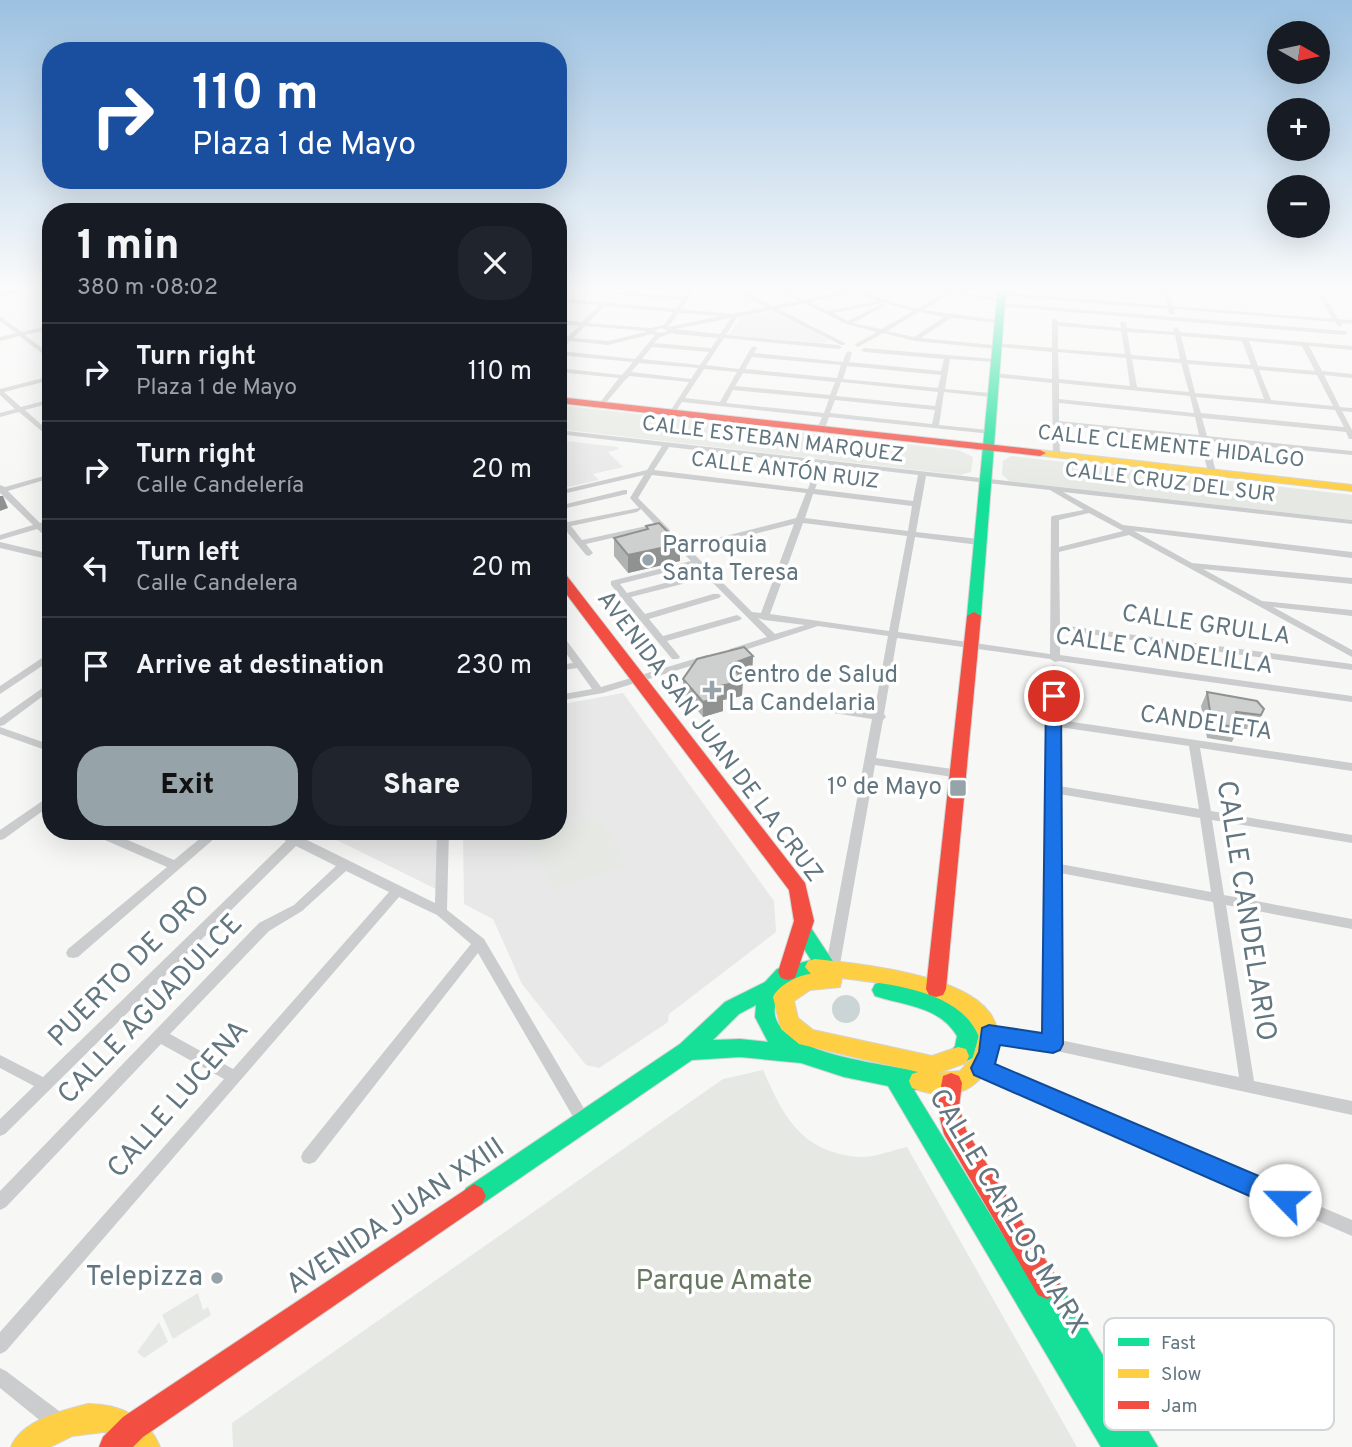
<!DOCTYPE html>
<html lang="en">
<head>
<meta charset="utf-8">
<style>
  body { margin:0; font-family:Overpass,sans-serif; background:#20242c; color:#f1f3f6; height:100vh; display:flex; flex-direction:column; font-size:26px; white-space:nowrap }
  * { box-sizing:border-box; margin:0 }
  p { font-size:23px; color:#9ea1a6 }
  .icon { flex:none; width:38px; height:38px; fill:none; stroke:currentColor; stroke-width:2; stroke-linecap:round; stroke-linejoin:round }
  .map { position:relative; flex:1; overflow:hidden }
  .panel { position:absolute; left:42px; top:203px; width:525px; height:637px; display:flex; flex-direction:column; background:#171b24; border-radius:28px; box-shadow:0 7px 28px #0002 }
  .panel>* { flex:none }
  .hud { position:absolute; left:42px; top:42px; width:525px; height:147px; border-radius:28px; box-shadow:0 7px 28px #0002; background:#1a4fa0; color:#fff; overflow:hidden }
  .needle { width:46px; rotate:99deg }
  .buttons { position:absolute; left:1267px; top:21px; display:grid; gap:14px }
  .buttons a { display:grid; place-items:center; width:63px; height:63px; border-radius:50%; background:#171b24; box-shadow:0 7px 28px #0002; font-size:35px }
  .pin { position:absolute; display:grid; place-items:center; width:60px; height:60px; color:#fff; margin:-30px; border:4px solid #fff; border-radius:50%; box-shadow:0 2px 7px #0007 }
  .me { position:absolute; width:77px; margin:-38px; rotate:293deg; stroke-linejoin:round; filter:drop-shadow(0 0 5px #0008) }
  .turn { display:flex; align-items:center; gap:24px; height:147px; padding:0 35px; font-size:32px }
  .turn .icon { width:91px; height:91px; stroke-width:2.5 }
  .turn b { display:block; font-size:49px; line-height:60px }
  .round { display:grid; place-items:center; flex:none; width:74px; height:74px; border-radius:28px; background:#20242c }
  .headline { display:flex; align-items:center; justify-content:space-between; height:119px; padding:0 35px }
  h1 { font-size:42px; font-weight:800; line-height:52px }
  .cta { display:flex; gap:14px; margin-top:auto; padding:14px 35px }
  .cta a { flex:1; height:80px; border-radius:28px; background:#96a3a9; color:#111; font-size:28px; font-weight:800; line-height:80px; text-align:center }
  .cta a+a { background:#20242c; color:#f1f3f6 }
  ul { padding:0; list-style:none }
  li { display:flex; align-items:center; gap:21px; height:98px; padding:0 35px; border-top:2px solid #363941 }
  li div { flex:1 }
  li b { display:block; font-size:26px }
  li em { font-style:normal }
  .map>svg:first-child { display:block }
  .built { fill:#e7e8e7 }
  .green { fill:#e6e9e3 }
  .water { fill:#cbd5d6 }
  .lines { fill:none; stroke-linecap:round; stroke-linejoin:round }
  .fast-casing { stroke:#d2d4d4; stroke-width:2 }
  .slow-casing { stroke:#d2d4d4; stroke-width:2 }
  .jam-casing { stroke:#d2d4d4; stroke-width:2 }
  .street { fill:#cbcccd; fill-rule:evenodd }
  .fast { fill:#16e098; fill-rule:evenodd }
  .slow { fill:#ffcf43; fill-rule:evenodd }
  .jam { fill:#f24e42; fill-rule:evenodd }
  .wall { fill:#b1b3b3 }
  .shaded-wall { fill:#909292 }
  .building { fill:#ced0d0; stroke:#909292; stroke-width:2 }
  .route { fill:#1a73e8; stroke:#114b97; stroke-width:2 }
  .poi-dot { fill:#96a3a9; stroke:#fff; stroke-width:2.5 }
  .labels { text-anchor:middle; dominant-baseline:central; stroke-width:7; stroke-linejoin:round; paint-order:stroke }
  .far-street-label { font-size:21px; fill:#627680; stroke:#fff }
  .poi-label { font-size:24px; fill:#627680; stroke:#fff; text-anchor:start }
  .street-label { font-size:24px; fill:#627680; stroke:#fff }
  .near-street-label { font-size:28px; fill:#627680; stroke:#fff }
  .near-poi-label { font-size:28px; fill:#627680; stroke:#fff; text-anchor:end }
  .near-park-label { font-size:28px; fill:#677861; stroke:#fff }
  .key { fill:#fff; stroke:#d0d6d9; stroke-width:2 }
  .key-label { font-size:19px; fill:#627680 }
</style>
</head>
<body>
<div class="map">
<svg width="1352" height="1447" viewBox="0 0 1352 1447">
  <rect width="100%" height="100%" fill="#f7f7f6"/>
  <path class="built" d="M771,311L830,340L824,343L729,335L741,317Z
    M558,440L617,447L619,449L608,452L623,467L593,474L599,480L558,489Z
    M623,693L774,901L776,932L669,1014L668,1022L599,1068L586,1065L522,984L493,919L464,904L463,831H558V705Z
    M317,831H438L436,889L351,847Z"/>
  <path class="green" d="M558,405L958,450L973,457L971,472L960,475L558,429Z
    M1011,456L1352,495V520L1009,481L1002,474L1003,461Z
    M598,816L627,864L554,889L527,839L558,831V828Z
    M763,1070C784,1117 801,1152 859,1157C873,1158 893,1150 907,1147L1077,1447H233L232,1423L723,1079Z
    M198,1293L203,1310L208,1307L211,1315L173,1339L162,1315Z
    M159,1322L168,1342L144,1358L137,1352Z"/>
  <path class="water" d="M832 1009a14 14 0 1 1 28 0a14 14 0 1 1-28 0Z"/>
  <g class="lines">
    <g class="fast-casing">
      <path id="fast" d="M16,288H31L0,296V292Z
        M998,288H1006L981,616L974,620L967,616Z
        M804,925L811,928L838,969L835,975L828,977C814,972 797,976 785,986C732,1055 897,1063 928,1074L931,1081L928,1088L914,1090L1034,1286L1038,1277L1047,1273L1056,1277L1158,1447H1101L888,1086L844,1077L801,1063L740,1057L692,1060L482,1204L474,1208L466,1204L462,1196L466,1188L680,1044L725,1002L765,982L777,969L811,960L794,933L797,928ZM756,1005L755,1017L768,1042L740,1039L713,1040L739,1014Z
        M882,982C921,990 960,996 979,1035L973,1058L958,1065L950,1063L947,1056L955,1046L957,1036C939,1006 905,1006 875,996L872,990L875,984Z"/>
    </g>
    <g class="slow-casing">
      <path id="slow" d="M1040,450L1352,485V491L1036,455V451Z
        M815,959C860,964 961,974 989,1012C995,1019 997,1029 1001,1037C988,1084 962,1106 912,1088L909,1081L912,1074L918,1072L799,1044L781,1029L773,997C779,985 798,975 811,974L805,967L808,961ZM842,978C887,984 960,989 979,1037L973,1057L960,1071L938,1073L966,1063L969,1056L966,1049L958,1047L932,1056L813,1030L798,1018L794,1001L810,990L840,987Z
        M88,1404C120,1404 148,1417 160,1447H128L113,1434L104,1432L72,1436L50,1447H11C21,1421 63,1410 88,1404Z"/>
    </g>
    <g class="jam-casing">
      <path id="jam" d="M558,397L1040,450L1046,453L1040,456L558,403Z
        M558,570L563,571L805,883L814,921L795,978L788,980L781,978L778,972L794,921L789,890L558,583Z
        M974,612L981,616L946,989L943,995L936,997L929,995L926,989L967,616Z
        M951,1073L959,1076L962,1083L959,1107L966,1130L1056,1277L1060,1286L1056,1295L1047,1299L1038,1295L944,1134L937,1107L943,1076Z
        M474,1184L482,1188L486,1196L482,1204L143,1437L133,1447H99L103,1437L123,1417Z"/>
    </g>
    <path class="street" d="M30,288H37L51,297V302Z
      M559,288H580L684,297L691,288H697L681,309L733,314L767,307L730,288H737L773,306L799,301L774,288H781L805,300L856,288H875L864,291L892,302L917,309L946,292L929,288L950,290L960,288L956,291L1004,300L1001,302L952,293L923,310L999,320L1002,322L1001,323L951,318L921,338L993,345L996,343L1052,348V320L1055,318L1057,319L1058,322L1121,328L1120,323L1123,321L1126,323L1127,328L1174,332L1173,329L1176,327L1178,328L1180,332L1352,346V350L1309,346L1322,371L1352,374V378L1324,375L1340,407L1352,408V412L1342,411L1352,430V439H1349L1346,432L1202,418L1207,436L1352,451V455L1208,441L1216,472L1212,474L1208,472L1200,440L1059,425L1060,455L1053,457L1052,383L993,377L990,375L993,373L1052,379V352L999,347L996,349L915,341L883,333L858,347L855,345L856,344L877,332L846,324L804,303L778,309L845,343V345H841L771,310L737,317L726,335L839,345L842,347L839,349L724,338L706,365L739,369L751,348L754,346L757,348L754,353L843,362L846,353L849,351L852,353L849,362L941,371L944,359L864,352L861,350L864,348L995,359L997,360V362L950,359L945,389L991,393L994,395L991,397L944,392L939,425L988,430L992,432L991,434L829,417L825,429L821,431L817,429L822,417L682,402L674,414L672,415L669,413L689,382L629,376L628,378L626,379L603,406L601,407L598,405L619,378L558,372V368L622,375L633,362L558,355V346L564,340H558V336L567,337L579,326L558,324V320L582,322L599,305L558,302V298L676,309L682,300L562,290ZM857,293L878,301L828,311L810,302ZM883,303L913,311L881,329L853,323L885,306V304H881L848,321L833,313ZM604,306L673,312L664,325L650,328L588,323ZM919,312L944,317L914,337L887,331ZM679,313L721,316L668,327ZM731,318L720,334L675,329ZM585,326L645,331L646,332L608,341L573,338ZM1058,326L1121,331L1125,354L1058,349ZM661,328L668,331L661,333L654,331ZM1127,332L1175,335L1180,359L1131,355ZM672,333L674,334L718,338L711,348L654,343L660,337ZM652,334L655,335L635,359L560,351L570,341L608,345ZM1181,336L1242,341L1251,365L1187,360ZM1249,341L1302,346L1315,371L1258,366ZM652,347L709,352L700,365L642,359ZM1058,352L1126,358L1130,386L1059,379ZM752,357L841,365L837,378L745,369ZM1132,359L1181,363L1189,392L1137,387ZM639,363L698,368L691,379L631,372ZM1188,364L1253,369L1264,399L1195,393ZM847,366L941,375L938,388L843,379ZM704,369L737,372L720,402L685,398ZM1259,370L1317,375L1333,406L1271,400ZM743,373L835,382L830,395L735,386ZM841,382L938,392L935,406L836,396ZM1059,383L1190,396L1194,413L1059,399ZM733,390L829,399L824,413L726,403ZM1196,397L1335,410L1344,427L1201,413ZM835,400L935,410L932,424L830,413ZM1059,403L1195,417L1199,435L1059,421Z
      M1102,288L1163,291L1162,288H1168L1173,306L1332,319L1314,288H1320L1338,319L1352,320V324L1341,323L1342,325L1339,327L1335,322L1174,309L1175,313L1172,315L1169,313L1168,309L1002,296L999,294L1002,292L1167,306L1164,294L1105,290Z
      M1000,303L1345,331L1348,333L1345,335L998,306L997,305Z
      M0,316L22,332L51,325V329L25,335L51,355V360L19,336L0,341V337L16,333L0,321Z
      M51,376V380L4,392L21,407L51,399V403L25,410L51,433V439L19,412L0,417V413L15,409L0,395V389Z
      M558,430L1352,520V524L1063,492L1123,525L1352,552V558L1134,531L1192,563L1352,578V584L1203,569L1262,601L1352,610V616L1273,607L1352,650V657L1129,535L1059,552L1060,625L1352,664V670L1060,630V655L1352,696V702L1059,661L1055,662L1050,659L897,638L884,714L886,717L883,720L876,758L959,770L965,774L959,778L875,765L839,970L837,974L832,975L827,974L825,970L872,719L808,709L785,712L781,711L774,702L775,700L790,696L810,703L874,713L888,636L818,626L733,654L728,651L730,649L767,637L695,565L620,584L627,593L699,574L703,577L702,579L631,597L645,614L713,594H719L721,596L719,598L649,619L663,636L737,615L742,618L740,620L667,641L680,657L678,659H672L611,585V581L691,561L678,548V544L681,543L686,546L796,518L806,493L652,475L638,498L670,530V534H664L641,509L637,512L571,526L582,540L651,525L655,527L651,529L586,544L593,553L589,556L586,555L558,521V514L568,522L639,508L630,498L644,475L558,495V491L647,470L662,446L558,434ZM669,447L817,464L808,489L654,470ZM824,464L918,475L913,501L815,489ZM926,476L1050,490L1084,510L1052,516L1051,518L1050,654L898,632L915,537L979,545L983,542L979,539L916,532ZM813,494L912,506L908,531L805,518ZM1089,513L1123,531L1059,547V520ZM803,523L907,536L889,631L770,614ZM794,524L761,613L752,612L690,550ZM758,618L764,620L805,625L775,634Z
      M51,474V478L8,491L40,523L51,520V525L44,527L51,534V541L37,529L0,540V535L33,525L0,493V485L5,487Z
      M624,490H627V494L558,510V506Z
      M0,542L51,554V560L0,548Z
      M558,632L561,633L601,687L704,656L707,655L712,658L710,660L603,693L558,701V695L592,689L577,668L558,671V665L573,663L558,642Z
      M51,652V660L0,694V686Z
      M1054,665L1059,668V720L1352,763V771L1200,748L1211,811L1352,835V843L1212,820L1224,895L1352,919V929L1226,905L1254,1081L1352,1101V1115L1038,1047L984,1038L982,1034L984,1030L989,1028L1046,1037L1049,668ZM1059,727L1189,746L1199,809L1059,786ZM1059,794L1200,818L1211,892L1060,864ZM1060,873L1213,902L1239,1077L1060,1040Z
      M51,682V690L4,725L0,726V718Z
      M0,727L51,745V752L0,734Z
      M51,795V805L4,839L0,840V830Z
      M89,831H107L174,860L209,831H223L78,957L73,958L68,957L66,953L68,949L167,867L91,834Z
      M270,831H287L299,836L435,903L437,831H449L447,910L484,939L589,1117L592,1122L589,1127L584,1129L579,1127L478,953L315,1162L309,1164L303,1162L301,1157L303,1152L471,944L437,915L399,897L6,1351L0,1354V1332L224,1079L161,1044L6,1207L0,1210V1191L259,923L294,905L336,866L296,846L5,1134L0,1136V1119L34,1086L0,1068V1055L43,1077L286,841L272,834ZM346,871L389,892L233,1069L170,1034L269,931L302,911Z
      M982,1062L1352,1220V1236L977,1072L975,1068L977,1064Z
      M0,1368L6,1371L67,1417L69,1424L67,1431L60,1433L53,1431L0,1388Z"/>
    <use href="#fast" class="fast"/>
    <use href="#slow" class="slow"/>
    <use href="#jam" class="jam"/>
  </g>
  <path class="wall" d="M646,526L680,544V561L628,573L614,556V538L646,530Z
    M753,656L752,671L739,675L742,696L723,700V711L703,717L683,693V679Z
    M1207,692L1264,709L1255,730L1238,728L1232,742L1207,738L1201,706Z"/>
  <path class="shaded-wall" d="M0,496H3L8,508L0,511Z
    M680,544V561L628,573V555Z
    M753,656L752,671L731,678V664Z
    M743,681L742,696L723,700V711L703,717V702L716,687Z"/>
  <path class="building" d="M659,523L680,544L628,555L614,538L648,529L646,526Z
    M744,647L753,656L731,664L743,681L716,687L723,696L703,702L683,679L697,659Z
    M1207,692L1257,701L1264,709L1261,715L1236,712L1238,727L1212,724Z"/>
  <linearGradient id="sky" x2="0" y2="1"><stop stop-color="#9cc1e1"/><stop offset="0.59" stop-color="#fbfbfb"/><stop offset="1" stop-color="#fbfbfb" stop-opacity="0"/></linearGradient>
  <rect width="1352" height="491" fill="url(#sky)"/>
  <path class="route" d="M1054,691L1061,696L1063,1044L1060,1050L1053,1053L1000,1045L995,1064L1294,1191L1297,1200L1294,1208L1285,1211L1277,1208L974,1075L971,1068L979,1052L982,1028L989,1025L1042,1033L1046,696Z"/>
  <g class="poi-dot">
    <circle cx="648" cy="560" r="7"/>
    <path d="M708.5 679.5h7v7h7v7h-7v7h-7v-7h-7v-7h7z"/>
    <rect x="949" y="779" width="18" height="18" rx="3.5"/>
    <circle cx="217" cy="1278" r="7"/>
  </g>
  <g class="labels">
    <g class="far-street-label">
      <text transform="translate(773 440) rotate(7)">CALLE ESTEBAN MARQUEZ</text>
      <text transform="translate(1171 447) rotate(6)">CALLE CLEMENTE HIDALGO</text>
      <text transform="translate(785 471) rotate(7)">CALLE ANTÓN RUIZ</text>
      <text transform="translate(1170 483) rotate(7)">CALLE CRUZ DEL SUR</text>
    </g>
    <g class="poi-label">
      <text x="662" y="546">Parroquia<tspan x="662" dy="28">Santa Teresa</tspan></text>
      <text x="728" y="676">Centro de Salud<tspan x="728" dy="28">La Candelaria</tspan></text>
      <text x="942" y="788" text-anchor="end">1º de Mayo</text>
    </g>
    <g class="street-label">
      <text transform="translate(1206 626) rotate(8)">CALLE GRULLA</text>
      <text transform="translate(1164 652) rotate(8)">CALLE CANDELILLA</text>
      <text transform="translate(1206 724) rotate(8)">CANDELETA</text>
      <text transform="translate(709 737) rotate(53)">AVENIDA SAN JUAN DE LA CRUZ</text>
    </g>
    <g class="near-street-label">
      <text transform="translate(1245 911) rotate(81)">CALLE CANDELARIO</text>
      <text transform="translate(130 967) rotate(-45)">PUERTO DE ORO</text>
      <text transform="translate(151 1010) rotate(-46)">CALLE AGUADULCE</text>
      <text transform="translate(179 1100) rotate(-49)">CALLE LUCENA</text>
      <text transform="translate(1007 1212) rotate(59)">CALLE CARLOS MARX</text>
      <text transform="translate(396 1217) rotate(-34)">AVENIDA JUAN XXIII</text>
    </g>
    <g class="near-poi-label">
      <text x="203" y="1278">Telepizza</text>
    </g>
    <g class="near-park-label">
      <text x="724" y="1282">Parque Amate</text>
    </g>
  </g>
  <rect x="1104" y="1318" width="230" height="112" rx="10" class="key"/>
  <rect x="1118" y="1338" width="31" height="8" fill="#16e098"/>
  <rect x="1118" y="1369" width="31" height="9" fill="#ffcf43"/>
  <rect x="1118" y="1401" width="31" height="8" fill="#f24e42"/>
  <g class="key-label">
    <text x="1161" y="1349">Fast</text>
    <text x="1161" y="1380">Slow</text>
    <text x="1161" y="1412">Jam</text>
  </g>
</svg>
<div class="buttons">
<a><svg class="needle" viewBox="-14 -14 28 28"><path d="M0-13l5 13h-10z" fill="#e53935"/><path d="M0 13l5-13h-10z" fill="#9ea1a6"/></svg></a>
<a>+</a>
<a>−</a>
</div>
<div class="pin" style="left:1054px;top:696px;background:#d93025"><svg class="icon" aria-label="arrive" viewBox="0 0 24 24"><path d="M6 21V4h12l-3 4 3 4H6"/></svg></div>
<svg class="me" style="left:1285px;top:1200px" viewBox="-20 -20 40 40"><circle r="19" fill="#fff"/><path d="M0-13L10 11 0 6-10 11z" fill="#1a73e8"/></svg>
<div class="hud">
<div class="turn"><svg class="icon" aria-label="right" viewBox="0 0 24 24"><path d="M7 20v-9h11M14 6l5 5-5 5"/></svg><div><b>110 m</b>Plaza 1 de Mayo</div></div>
</div>
<section class="panel">
<div class="headline"><div><h1>1 min</h1><p>380 m · 08:02</p></div><a class="round"><svg class="icon" aria-label="close" viewBox="0 0 24 24"><path d="M6 6l12 12M18 6L6 18"/></svg></a></div>
<ul>
<li><svg class="icon" aria-label="right" viewBox="0 0 24 24"><path d="M7 20v-9h11M14 6l5 5-5 5"/></svg><div><b>Turn right</b><p>Plaza 1 de Mayo</p></div><em>110 m</em></li>
<li><svg class="icon" aria-label="right" viewBox="0 0 24 24"><path d="M7 20v-9h11M14 6l5 5-5 5"/></svg><div><b>Turn right</b><p>Calle Candelería</p></div><em>20 m</em></li>
<li><svg class="icon" aria-label="left" viewBox="0 0 24 24"><path d="M17 20v-9H6M10 6l-5 5 5 5"/></svg><div><b>Turn left</b><p>Calle Candelera</p></div><em>20 m</em></li>
<li><svg class="icon" aria-label="arrive" viewBox="0 0 24 24"><path d="M6 21V4h12l-3 4 3 4H6"/></svg><div><b>Arrive at destination</b></div><em>230 m</em></li>
</ul>
<div class="cta"><a>Exit</a><a>Share</a></div>
</section>
</div>
</body>
</html>
